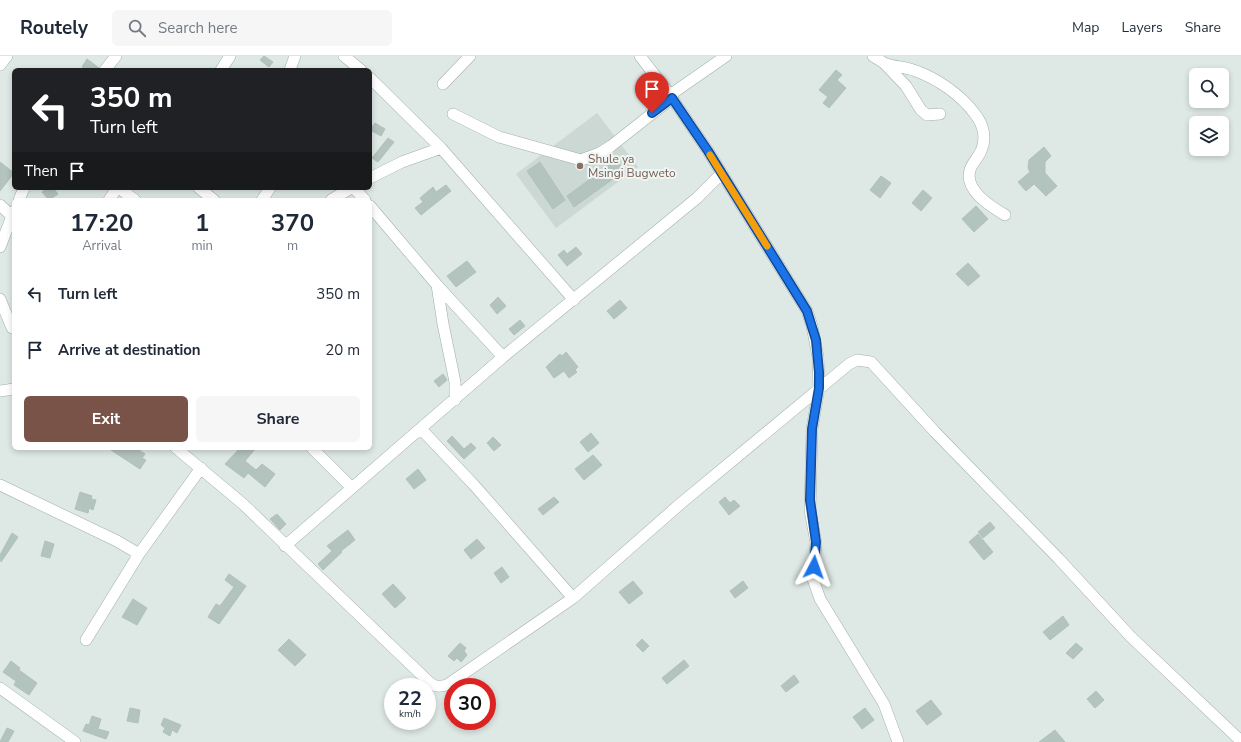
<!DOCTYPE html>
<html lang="en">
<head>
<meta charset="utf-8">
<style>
  body { margin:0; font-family:"Nunito Sans",sans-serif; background:#f6f6f7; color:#1f2937; height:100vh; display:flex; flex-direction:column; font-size:15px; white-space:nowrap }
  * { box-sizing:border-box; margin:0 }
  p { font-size:13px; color:#747a83 }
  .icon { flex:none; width:22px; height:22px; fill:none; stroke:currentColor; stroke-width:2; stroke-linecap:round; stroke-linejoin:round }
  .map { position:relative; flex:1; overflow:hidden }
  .sheet { position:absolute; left:12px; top:142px; width:360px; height:252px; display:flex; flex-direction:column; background:#fff; border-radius:6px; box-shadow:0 2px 6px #0003 }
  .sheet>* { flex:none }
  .guide { position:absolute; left:12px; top:12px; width:360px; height:122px; border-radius:6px; box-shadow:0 2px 6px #0003; background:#202124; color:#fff; overflow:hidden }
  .fabs { position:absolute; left:1189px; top:12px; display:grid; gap:8px }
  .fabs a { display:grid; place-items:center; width:40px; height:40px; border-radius:6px; background:#fff; box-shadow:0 2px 6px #0003; font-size:20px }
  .speed { position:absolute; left:384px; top:622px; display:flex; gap:8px; font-size:20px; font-weight:700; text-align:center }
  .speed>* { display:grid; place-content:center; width:52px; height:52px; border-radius:50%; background:#fff; box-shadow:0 2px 6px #0003; line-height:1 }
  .speed small { font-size:10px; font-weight:400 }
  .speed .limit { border:6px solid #d22; background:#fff; color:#111 }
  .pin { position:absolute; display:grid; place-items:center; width:34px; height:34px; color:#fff; margin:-41px -17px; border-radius:50% 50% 50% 0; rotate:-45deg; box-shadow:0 0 4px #0007 }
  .pin .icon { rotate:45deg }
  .me { position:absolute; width:44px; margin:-22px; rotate:4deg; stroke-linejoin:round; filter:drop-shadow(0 0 3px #0008) }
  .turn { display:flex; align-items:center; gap:14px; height:84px; padding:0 12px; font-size:18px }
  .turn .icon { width:52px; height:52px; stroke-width:2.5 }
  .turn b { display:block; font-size:28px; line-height:34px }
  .then { display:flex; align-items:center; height:38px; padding:0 12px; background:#0003; gap:8px; font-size:15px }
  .eta { display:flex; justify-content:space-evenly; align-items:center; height:68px; text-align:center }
  .eta b { font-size:24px; font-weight:700; line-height:28px }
  .primary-button { display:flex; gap:8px; margin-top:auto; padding:8px 12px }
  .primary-button a { flex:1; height:46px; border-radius:6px; background:#795248; color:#fff; font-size:16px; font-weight:700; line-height:46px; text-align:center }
  .primary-button a+a { background:#f6f6f7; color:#1f2937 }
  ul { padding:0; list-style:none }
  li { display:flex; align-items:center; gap:12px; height:56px; padding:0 12px }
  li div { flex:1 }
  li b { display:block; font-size:15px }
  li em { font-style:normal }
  header { display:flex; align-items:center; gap:24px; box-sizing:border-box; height:56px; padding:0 20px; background:#fff; border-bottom:1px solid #e0e1e3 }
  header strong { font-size:19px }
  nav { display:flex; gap:22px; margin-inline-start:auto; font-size:14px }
  .search { width:280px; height:36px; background:#f6f6f7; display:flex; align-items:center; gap:10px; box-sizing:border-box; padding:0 14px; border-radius:6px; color:#747a83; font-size:15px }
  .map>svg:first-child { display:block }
  .built { fill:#ccd8d3 }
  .building { fill:#b3c3bd; stroke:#b1c1bb }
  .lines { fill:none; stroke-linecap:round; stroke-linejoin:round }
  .minor-casing { stroke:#a2afab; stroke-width:12 }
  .minor { stroke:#fff; stroke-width:11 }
  .route-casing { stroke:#114b97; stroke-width:10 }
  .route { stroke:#1a73e8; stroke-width:7 }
  .slow { stroke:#f59e0b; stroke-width:7 }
  .education-dot { fill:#8d6e63; stroke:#eef5f2; stroke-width:1.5 }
  .labels { text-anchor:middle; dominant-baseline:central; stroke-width:4; stroke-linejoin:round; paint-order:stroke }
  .education-label { font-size:12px; fill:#785e54; stroke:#eef5f2; text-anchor:start }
</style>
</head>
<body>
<header>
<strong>Routely</strong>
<div class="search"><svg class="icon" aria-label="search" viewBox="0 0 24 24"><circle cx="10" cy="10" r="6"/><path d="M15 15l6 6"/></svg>Search here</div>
<nav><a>Map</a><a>Layers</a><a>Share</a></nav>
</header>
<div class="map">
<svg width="1241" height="686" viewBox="0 0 1241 686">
  <rect width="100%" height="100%" fill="#dee8e4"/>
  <path class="built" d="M597,57L638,111L556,172L516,118Z"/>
  <path class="building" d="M264,0L273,6L269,11L260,4Z
    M87,3L99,12L98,14H86L82,11Z
    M836,14L842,19L837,24L846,32L829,52L823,47L828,41L819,34Z
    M375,67L385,73L381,80L370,74Z
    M388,82L394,86L378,106L372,102Z
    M1044,91L1051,100L1045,106V117L1057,130L1046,140L1034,128L1026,135L1018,126L1030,116L1028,112L1029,104Z
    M616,104L624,115L574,151L567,140Z
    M0,106L14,117L0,135Z
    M540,106L565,144L553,153L527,115Z
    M881,120L891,127L880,142L870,134Z
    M446,129L451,135L421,159L415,152L423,146L420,142L433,131L436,136Z
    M48,132H53L58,138L49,144L42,136Z
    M923,134L932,142L921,155L912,147Z
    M976,150L988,163L974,176L962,163Z
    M576,191L582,198L567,210L558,199L564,194L567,198Z
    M467,205L476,216L456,231L447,220Z
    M968,207L980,220L968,230L956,218Z
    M498,241L506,250L497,258L490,249Z
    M620,244L627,252L614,263L607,255Z
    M520,264L525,270L514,279L509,273Z
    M566,296L578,311L575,314L577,316L569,322L564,315L554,322L546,311L560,298L562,300Z
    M443,318L447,324L439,331L434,325Z
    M591,377L599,387L588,396L580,386Z
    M452,380L464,393L471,387L476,392L464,403L447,385Z
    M493,381L501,389L494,395L487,387Z
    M108,392H136L145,398L142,402L146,404L140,413Z
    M240,392H256L245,405L256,414L262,408L275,418L265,431L248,417L244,422L225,408Z
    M593,399L602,409L584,424L575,413Z
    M418,413L426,424L414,433L406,423Z
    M80,436L92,440L91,443L96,444L93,454L89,452L88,457L75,453Z
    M554,441L559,446L543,459L538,453Z
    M725,441L730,447L734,444L740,450L729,459L719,446Z
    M277,458L286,468L280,474L270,463Z
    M990,466L995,472L983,482L978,476Z
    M348,474L355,484L341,495L342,496L323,514L318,508L332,495L327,490Z
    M12,477L18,481L1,506L0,499Z
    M978,478L993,496L984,504L969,486Z
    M477,483L485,492L471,503L464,494Z
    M45,485L54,488L50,502L41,500Z
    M502,511L509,521L501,527L494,517Z
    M229,518L246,530L219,568L208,561L216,548L220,550L234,531L225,524Z
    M633,525L643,537L629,548L619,536Z
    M743,525L748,532L735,542L730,535Z
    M393,528L406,542L395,552L382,538Z
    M133,543L147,552L137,569L122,561Z
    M1063,560L1069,569L1050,584L1043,576Z
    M289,583L306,599L295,610L278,594Z
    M642,583L649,590L643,596L636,589Z
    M460,587L466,592L464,595L467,599L461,606L457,602L454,605L448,600Z
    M1076,587L1083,593L1073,603L1066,597Z
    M684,604L689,610L667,628L662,622Z
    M11,605L20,612L19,614L37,627L29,639L14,629L16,625L3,616Z
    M794,619L799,626L786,636L781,630Z
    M1096,635L1104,644L1095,652L1087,643Z
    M931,644L942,658L927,669L916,655Z
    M130,652L140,654L138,667L127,665Z
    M865,652L874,664L862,673L853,661Z
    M92,660L101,663L98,673L109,676L106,683L83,675L86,668L89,669Z
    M164,662L181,669L177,677L172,674L170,680L163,676L165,672L161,669Z
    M7,672L14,675L8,686H0Z
    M1055,674L1065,686H1039Z"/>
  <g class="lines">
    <g class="minor-casing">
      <path id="minor" d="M344,0L361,14
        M640,0L670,39L708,95L807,255L812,270L818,301L819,332L812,373L810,454L816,487L813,523L820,543L884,648L898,686
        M873,0C878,3 882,6 886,8C896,11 907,11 916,15C938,23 961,39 975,58C983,68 987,82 981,95C978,102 972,107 970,114C964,134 990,150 1005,159
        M885,8L906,30L921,54L927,59L940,58
        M0,9L7,0
        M105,14L116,0
        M221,14L230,0
        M290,14L295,0
        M370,22L441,92L574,244
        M443,28L470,0
        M670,39L726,0
        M453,58L499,81L581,104L600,97L611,90L672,42
        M370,122L402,106L441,92
        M119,132L135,144
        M199,132L214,144
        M354,132L365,144
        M19,144L24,132
        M109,144L117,132
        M262,144L270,132
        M331,144L351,132
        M0,149L14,162
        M370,150L437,229L503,301
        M0,191L14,155
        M437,229L443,268L455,326V344
        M0,243L12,272
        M0,335L14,333
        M421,373L474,429L573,542
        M176,392L243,448L429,626C435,631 439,631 447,629L573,542L680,448L849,308L857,304L871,306L935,376L1058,502L1131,581L1241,685
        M312,392L351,431
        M0,429L117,485L139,498
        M285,490L503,301L697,142L722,117
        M86,584L139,498L201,412
        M0,632L75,686"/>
    </g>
    <use href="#minor" class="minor"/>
  </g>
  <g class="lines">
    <g class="route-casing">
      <path id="route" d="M652,57L672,42L708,95L807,255L816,284L819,316V332L812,373L810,444L816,486L814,511"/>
    </g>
    <use href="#route" class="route"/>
    <path class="slow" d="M710,99L767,190"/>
  </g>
  <circle class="education-dot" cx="580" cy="110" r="4"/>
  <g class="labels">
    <g class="education-label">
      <text x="588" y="103">Shule ya<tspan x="588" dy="14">Msingi Bugweto</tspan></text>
    </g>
  </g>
</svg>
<div class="fabs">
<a><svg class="icon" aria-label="search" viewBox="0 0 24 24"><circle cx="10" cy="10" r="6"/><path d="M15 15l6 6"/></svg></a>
<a><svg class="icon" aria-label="layers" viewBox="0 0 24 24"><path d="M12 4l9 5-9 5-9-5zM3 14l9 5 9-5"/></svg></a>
</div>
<div class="speed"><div>22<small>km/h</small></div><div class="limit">30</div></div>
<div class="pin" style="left:652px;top:57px;background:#d93025"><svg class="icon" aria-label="arrive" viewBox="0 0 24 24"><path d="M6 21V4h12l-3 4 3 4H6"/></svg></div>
<svg class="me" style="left:814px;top:511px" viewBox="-20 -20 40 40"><path d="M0-17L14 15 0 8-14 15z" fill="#1a73e8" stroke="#fff" stroke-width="4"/></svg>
<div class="guide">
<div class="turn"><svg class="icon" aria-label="left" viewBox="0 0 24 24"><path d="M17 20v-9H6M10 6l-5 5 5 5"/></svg><div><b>350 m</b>Turn left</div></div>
<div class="then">Then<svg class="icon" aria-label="arrive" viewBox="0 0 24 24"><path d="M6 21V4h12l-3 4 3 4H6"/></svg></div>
</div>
<section class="sheet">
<div class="eta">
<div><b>17:20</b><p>Arrival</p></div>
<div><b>1</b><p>min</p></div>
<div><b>370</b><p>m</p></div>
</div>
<ul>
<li><svg class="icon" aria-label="left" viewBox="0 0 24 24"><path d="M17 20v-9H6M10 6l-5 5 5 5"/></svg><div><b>Turn left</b></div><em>350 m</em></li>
<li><svg class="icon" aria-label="arrive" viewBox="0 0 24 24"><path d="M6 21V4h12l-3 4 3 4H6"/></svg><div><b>Arrive at destination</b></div><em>20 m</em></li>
</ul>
<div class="primary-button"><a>Exit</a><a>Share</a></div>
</section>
</div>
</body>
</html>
